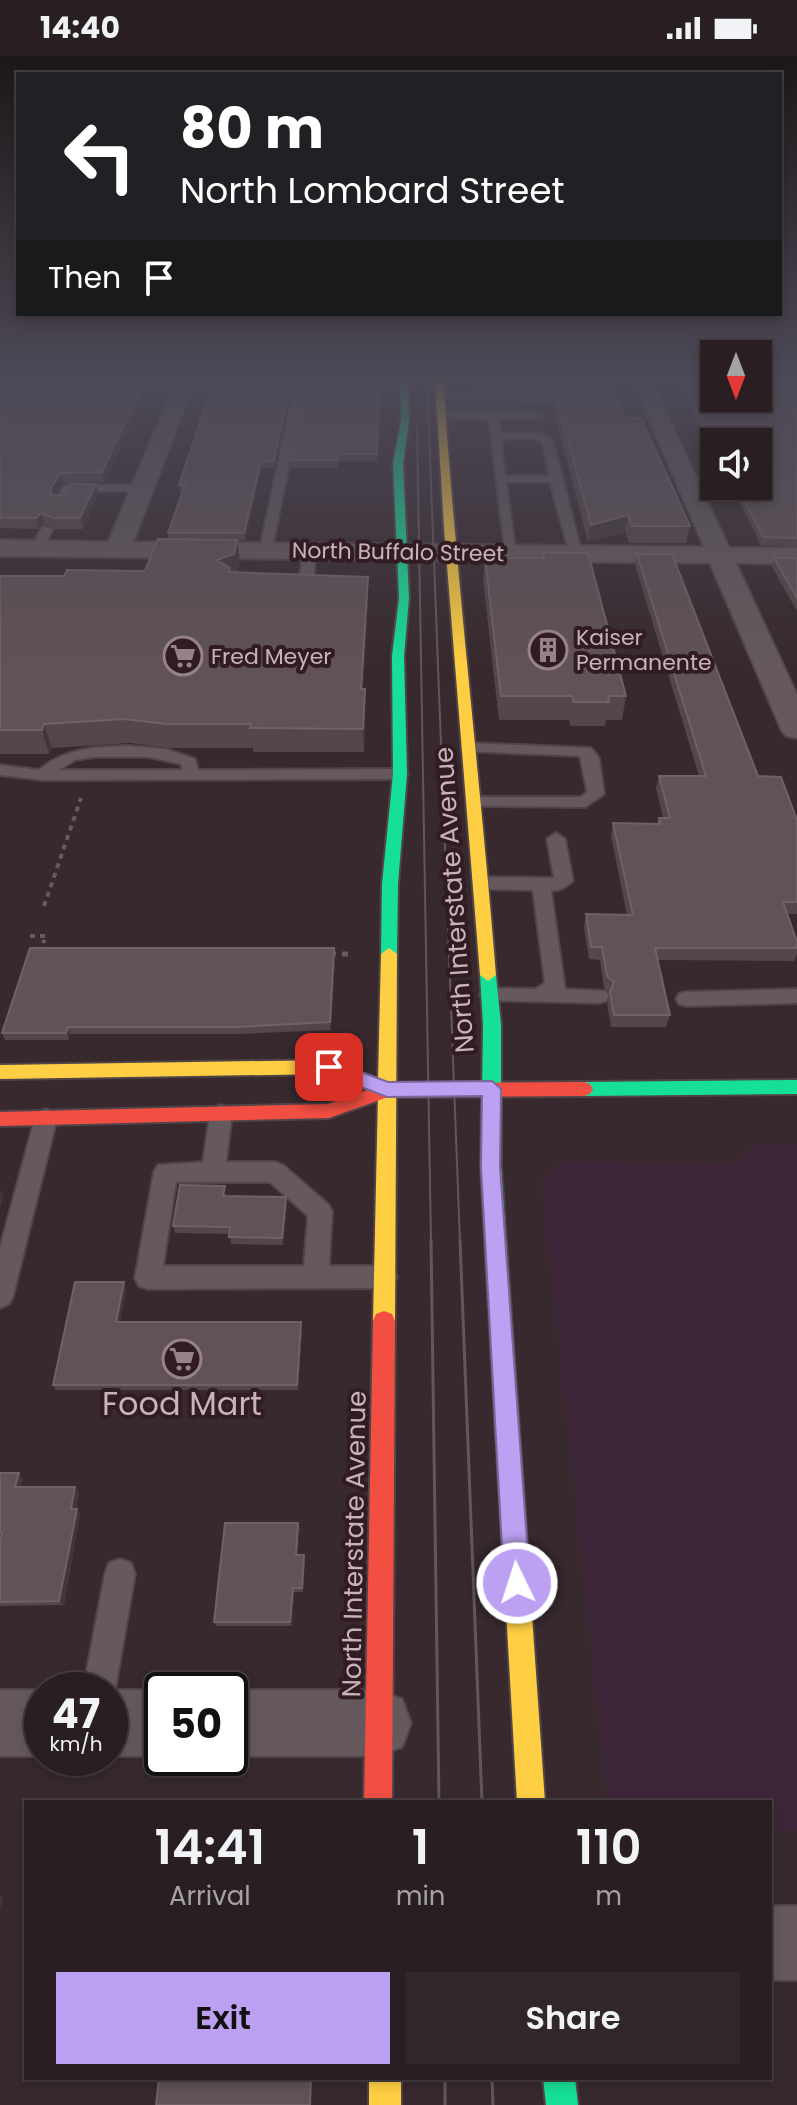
<!DOCTYPE html>
<html lang="en">
<head>
<meta charset="utf-8">
<style>
  body { margin:0; font-family:Poppins,sans-serif; background:#31272a; color:#f1f3f6; height:100vh; display:flex; flex-direction:column; font-size:30px; white-space:nowrap }
  * { box-sizing:border-box; margin:0 }
  p { font-size:26px; color:#a5a2a5 }
  .icon { flex:none; width:44px; height:44px; fill:none; stroke:currentColor; stroke-width:2; stroke-linecap:round; stroke-linejoin:round }
  .map { position:relative; flex:1; overflow:hidden }
  .drawer { position:absolute; left:24px; top:1744px; width:748px; height:280px; display:flex; flex-direction:column; background:#291f22; border-radius:0px; box-shadow:0 4px 12px #0003,0 0 0 2px #453d40 }
  .drawer>* { flex:none }
  .banner { position:absolute; left:16px; top:16px; width:766px; height:244px; border-radius:0px; box-shadow:0 4px 12px #0003,0 0 0 2px #453d40; background:#202124; color:#fff; overflow:hidden }
  .needle { width:52px; rotate:180deg }
  .tools { position:absolute; left:700px; top:284px; display:grid; gap:16px }
  .tools a { display:grid; place-items:center; width:72px; height:72px; border-radius:0px; background:#291f22; box-shadow:0 4px 12px #0003,0 0 0 2px #453d40; font-size:40px }
  .speed { position:absolute; left:24px; top:1616px; display:flex; gap:16px; font-size:40px; font-weight:700; text-align:center }
  .speed>* { display:grid; place-content:center; width:104px; height:104px; border-radius:50%; background:#291f22; box-shadow:0 4px 12px #0003,0 0 0 2px #453d40; line-height:1 }
  .speed small { font-size:20px; font-weight:400 }
  .speed .limit { border:4px solid #111; border-radius:12px; background:#fff; color:#111 }
  .pin { position:absolute; display:grid; place-items:center; width:68px; height:68px; color:#fff; margin:-34px; border-radius:16px; box-shadow:0 4px 12px #0006 }
  .me { position:absolute; width:88px; margin:-44px; rotate:356deg; stroke-linejoin:round; filter:drop-shadow(0 0 6px #0008) }
  .turn { display:flex; align-items:center; gap:28px; height:168px; padding:0 32px; font-size:36px }
  .turn .icon { width:104px; height:104px; stroke-width:2.5 }
  .turn b { display:block; font-size:56px; line-height:68px }
  .then { display:flex; align-items:center; height:76px; padding:0 32px; background:#0003; gap:16px; font-size:30px }
  .eta { display:flex; justify-content:space-evenly; align-items:center; height:136px; text-align:center }
  .eta b { font-size:48px; font-weight:600; line-height:56px }
  .primary-button { display:flex; gap:16px; margin-top:auto; padding:16px 32px }
  .primary-button a { flex:1; height:92px; border-radius:0px; background:#bca0f2; color:#111; font-size:32px; font-weight:600; line-height:92px; text-align:center }
  .primary-button a+a { background:#31272a; color:#f1f3f6 }
  .status { display:flex; justify-content:space-between; align-items:center; height:56px; padding:0 40px; background:#291f22; direction:ltr }
  .status svg { height:22px; fill:currentColor }
  .map>svg:first-child { display:block }
  .green { fill:#3d2638 }
  .lines { fill:none; stroke-linecap:round; stroke-linejoin:round }
  .lane-casing { stroke:#514448; stroke-width:4 }
  .street-casing { stroke:#514448; stroke-width:4 }
  .fast-casing { stroke:#514448; stroke-width:4 }
  .slow-casing { stroke:#514448; stroke-width:4 }
  .jam-casing { stroke:#514448; stroke-width:4 }
  .path-far1 { stroke:#685a60; stroke-width:4; stroke-dasharray:5 5; stroke-linecap:butt }
  .path { stroke:#685a60; stroke-width:5; stroke-dasharray:6 6; stroke-linecap:butt }
  .lane { fill:#65595d; fill-rule:evenodd }
  .street { fill:#65595d; fill-rule:evenodd }
  .fast { fill:#16e098; fill-rule:evenodd }
  .slow { fill:#ffcf43; fill-rule:evenodd }
  .jam { fill:#f24e42; fill-rule:evenodd }
  .tram-far1 { stroke:#62585b; stroke-width:2 }
  .tram { stroke:#62585b; stroke-width:3 }
  .wall { fill:#54464a }
  .shaded-wall { fill:#43363a }
  .building { fill:#605256; stroke:#716166; stroke-width:2 }
  .route { fill:#bca0f2; stroke:#7a689d; stroke-width:2 }
  .labels { text-anchor:middle; dominant-baseline:central; stroke-width:8; stroke-linejoin:round; paint-order:stroke }
  .far-street-label { font-size:22px; fill:#c9b3b9; stroke:#321c23 }
  .far-poi-label { font-size:22px; fill:#c9b3b9; stroke:#321c23; text-anchor:start }
  .street-label { font-size:26px; fill:#c9b3b9; stroke:#321c23 }
  .near-poi-label { font-size:32px; fill:#c9b3b9; stroke:#321c23 }
</style>
</head>
<body>
<div class="status"><b>14:40</b><svg viewBox="0 0 49 12"><path d="M0 12V9h3v3zM5 12V6h3v6zM10 12V3h3v9zM15 12V0h3v12zM26 1h20v11H26zM47 4h2v5h-2z"/></svg></div>
<div class="map">
<svg width="797" height="2049" viewBox="0 0 797 2049">
  <rect width="100%" height="100%" fill="#37292e"/>
  <path class="green" d="M753,1089H797V1774H770V1746H607L541,1125L561,1106L733,1107Z"/>
  <g class="lines">
    <g class="lane-casing">
      <path id="lane" d="M296,322H306L272,493L266,497L260,493Z
        M439,337L514,338L519,341L514,344L436,342Z
        M440,355L542,357V361L538,362H498L502,377H542L553,386L582,499L580,502L570,499L550,426H506L516,499L506,502L489,364L436,360L435,358ZM534,382L543,387L549,420H505L501,383Z
        M68,429H143L149,432L143,435H72L65,447H57L55,445L64,430Z
        M43,470L53,473L41,495H33L31,492Z
        M310,489L316,493L313,527L306,531L299,527L304,493Z
        M470,687L591,692L599,702L604,738L585,751L469,750L466,746L475,741H581L587,736L580,700L464,695V689Z
        M130,690L166,693L195,703L198,714L400,713L408,718L400,723L43,724L0,719V709L39,714C66,691 97,691 130,690ZM94,701H149L181,708L182,714H59L75,704Z
        M556,777L565,783L573,825L562,833L551,835L565,933L606,935L609,940L606,945L599,947L483,944L480,939L483,934L490,932L536,933L545,927L533,834L482,833L473,827L482,821L554,822L547,783Z
        M797,933V947L686,950L679,948L676,943L679,938L686,936Z
        M221,1049L229,1052L232,1058L226,1106H275L283,1109L329,1149L332,1156L329,1210H384L393,1213L397,1221L393,1229L384,1232L148,1233L139,1230L135,1222L154,1116L158,1109L203,1106L210,1058L213,1052ZM176,1126H270L308,1160L304,1210H163Z
        M46,1053L54,1056L57,1062L13,1240L9,1248L0,1252V1192L35,1062L38,1056Z
        M120,1503L131,1507L135,1518L115,1634L110,1646V1634H83L105,1518L109,1507Z"/>
    </g>
    <g class="street-casing">
      <path id="street" d="M0,322L415,324L405,330H193L133,486L704,491L632,322H650L729,492H797V508L736,507L797,639V682L786,680L781,673L710,507L0,500V484L108,486L174,330L0,331Z
        M0,1634H43L42,1700H0Z
        M109,1634H163L162,1700H110Z
        M229,1634H378L402,1643L411,1667L402,1691L378,1700H230Z
        M770,1850H797V1924H770Z"/>
    </g>
    <g class="fast-casing">
      <path id="fast" d="M400,322H408L409,364L403,408L409,542L404,600L407,718L398,828L397,898L389,904L381,898L382,828L393,718L392,600L399,542L393,408L401,364Z
        M488,913L496,919L501,969V1111L512,1273L509,1280L501,1283L493,1280L490,1273L481,1111L483,969L480,919Z
        M797,1024V1038L584,1040L578,1038L575,1033L578,1028L584,1026Z
        M543,2022H575L578,2049H546Z"/>
    </g>
    <g class="slow-casing">
      <path id="slow" d="M435,322H443C456,521 480,720 496,919L488,925L480,919L444,472Z
        M389,892L397,898L395,1265L392,1272L384,1275L376,1272L373,1265L378,1038L328,1018L0,1023V1009L329,1004L378,1023L381,898Z
        M501,1263L509,1266L512,1273L545,1746H517L490,1273L493,1266Z
        M369,2022H401V2049H369Z"/>
    </g>
    <g class="jam-casing">
      <path id="jam" d="M584,1026L590,1028L593,1033L590,1038L584,1040L388,1041L329,1062L0,1070V1056L328,1048L387,1027Z
        M384,1255L392,1258L395,1265L392,1746H364L373,1265L376,1258Z"/>
    </g>
    <path class="path-far1" d="M44,850L81,742
      M30,880H46L43,887"/>
    <path class="path" d="M40,897L44,885
      M330,898H352"/>
    <use href="#lane" class="lane"/>
    <use href="#street" class="street"/>
    <use href="#fast" class="fast"/>
    <use href="#slow" class="slow"/>
    <use href="#jam" class="jam"/>
    <path class="tram-far1" d="M427,322L460,1186
      M417,370L431,1186"/>
    <path class="tram" d="M431,1184L439,1746
      M460,1184L482,1746
      M445,2022V2049
      M492,2022L493,2049"/>
  </g>
  <path class="wall" d="M466,322H608L618,347L690,470L686,487H629L625,476L588,486L552,348H523L520,332L467,331Z
    M675,322H797V490L761,489L731,430H758L714,386V399L708,391Z
    M0,325L146,335L104,426L63,427L55,439L63,440L96,428L98,438L83,473H56L44,467L38,473L0,472Z
    M380,326L377,405H338L337,412H291V404Z
    M290,327L291,333L274,412H262L245,484H237L240,505L237,516L368,543L363,633H365V657L364,696H253V692H172L130,687L52,692L49,698H0V520H64L145,515L169,483L168,477L182,436H180L179,429Z
    M543,497L626,640L622,664H606L605,670H570L569,664H499L483,524L485,502H543Z
    M637,498L758,720L797,764V858H787L797,886V898L794,905L658,904L670,959L666,971H611L607,948L610,937L604,932L600,904L589,903L584,871L586,858L627,859L611,780L613,767L657,768L659,762H663L656,732L659,720H699L635,509Z
    M774,502H797V555L772,511Z
    M335,900L331,974L237,978H70L69,984H5L2,977Z
    M226,1137V1140L287,1148L283,1189L231,1188L230,1178L175,1177L173,1170Z
    M126,1233L120,1266H301L302,1272L298,1334H56L53,1329Z
    M0,1417L23,1422L21,1431L79,1435L76,1453L80,1457L64,1549L0,1550V1486L1,1481L0,1480Z
    M300,1471L297,1499H304L305,1503L303,1536H294L292,1570H216L214,1566Z"/>
  <path class="shaded-wall" d="M144,326L146,335L104,426L102,416Z
    M290,327L291,333L274,412V405Z
    M261,405L262,412L245,484L244,477Z
    M61,417L63,427L52,443L50,433Z
    M96,428L98,438L83,473L80,462Z
    M41,457L44,467L38,473L36,462Z
    M628,459L625,476L588,486L591,469Z
    M237,484L240,505L232,538L217,504Z
    M368,521V543L362,657L361,633Z
    M365,633V657L364,696L363,673Z
    M44,668L52,692L49,698L42,674Z
    M334,892L335,900L331,974L330,966Z
    M68,971L70,978L69,984L66,977Z
    M0,1134L4,1140L0,1153Z
    M286,1141L287,1148L283,1189L282,1182Z
    M124,1226L126,1233L119,1272L116,1266Z
    M301,1266L302,1272L298,1334L297,1329Z
    M19,1417L23,1422L20,1435L15,1431Z
    M75,1431L79,1435L75,1457L71,1453Z
    M77,1453L80,1457L64,1549L59,1545Z
    M298,1467L300,1471L297,1503L296,1499Z
    M304,1499L305,1503L303,1536L302,1532Z
    M293,1532L294,1536L292,1570L290,1566Z
    M0,1840H3L0,1855Z"/>
  <path class="building" d="M522,322H608L618,347L626,362H641L690,470H632L628,459L591,469L554,333H524Z
    M680,322H714V342H758V322H797V482L763,481L737,430H758V386H714V389L710,384Z
    M0,325L144,326L102,416L61,417L50,433L52,439L63,440L71,428H96L80,462H53L41,457L36,462H0Z
    M306,326H380L377,398H338L337,404H291Z
    M213,327H290L274,405H261L244,477H168L185,429H179Z
    M158,483L237,484L234,498L217,504L230,512L229,516L368,521L361,633H365L363,673L250,672L251,668H167L124,663L44,668L42,674H0V520H64L67,514L145,515Z
    M543,497H588L626,640H608L609,646H574L572,640H501L485,502H544Z
    M637,498H672L758,720L781,721L797,764V846H783L797,886V892H655L670,959H614L610,936L614,926L607,920L602,891H591L586,858L633,859L613,767L660,768L659,762H670L659,720H706Z
    M774,502H797V542Z
    M30,892H334L330,966L236,971H68L66,977H2Z
    M180,1129L225,1130L223,1140L286,1141L282,1182L229,1181L230,1171L173,1170Z
    M75,1226H124L116,1266H301L297,1329H53Z
    M0,1417H19L15,1431H75L71,1453H77L59,1545L0,1546V1486L2,1476H0Z
    M225,1467H298L296,1499H304L302,1532H293L290,1566H214Z
    M159,2022H311L310,2049H156Z"/>
  <linearGradient id="sky" x2="0" y2="1"><stop stop-color="#1e1719"/><stop offset="0.53" stop-color="#4d4957"/><stop offset="1" stop-color="#4d4957" stop-opacity="0"/></linearGradient>
  <rect width="797" height="609" fill="url(#sky)"/>
  <path class="route" d="M329,1004L388,1026L492,1025L501,1033L500,1111L530,1527L526,1536L517,1539L508,1536L504,1527L481,1111L482,1040L387,1041L323,1016L320,1011Z"/>
  <defs>
    <g id="building-ring" transform="scale(2)"><circle r="9.5" fill="#321c23" stroke="#968388" stroke-width="1.5"/><path d="M-4-6H4V6H1V3H-1V6H-4ZM-2.5-4.3h1.7v1.8h-1.7ZM.8-4.3h1.7v1.8H.8ZM-2.5-1h1.7V.8h-1.7ZM.8-1h1.7V.8H.8Z" fill="#968388"/></g>
    <g id="supermarket-ring" transform="scale(2)"><circle r="9.5" fill="#321c23" stroke="#968388" stroke-width="1.5"/><path d="M-6-5.5h2.5l.6 2H6L4.5 2H-2.5L-4.4-4H-6ZM-1.5 3.2a1.3 1.3 0 1 0 .1 0ZM3 3.2a1.3 1.3 0 1 0 .1 0Z" fill="#968388"/></g>
  </defs>
  <g fill-rule="evenodd">
    <use href="#building-ring" x="548" y="594"/>
    <use href="#supermarket-ring" x="183" y="600"/>
    <use href="#supermarket-ring" x="182" y="1303"/>
  </g>
  <g class="labels">
    <g class="far-street-label">
      <text transform="translate(398 496) rotate(1)">North Buffalo Street</text>
    </g>
    <g class="far-poi-label">
      <text x="576" y="581">Kaiser<tspan x="576" dy="25">Permanente</tspan></text>
      <text x="211" y="600">Fred Meyer</text>
    </g>
    <g class="street-label">
      <text transform="translate(454 844) rotate(-94)">North Interstate Avenue</text>
      <text transform="translate(354 1488) rotate(-89)">North Interstate Avenue</text>
    </g>
    <g class="near-poi-label">
      <text x="182" y="1347">Food Mart</text>
    </g>
  </g>
</svg>
<div class="tools">
<a><svg class="needle" viewBox="-14 -14 28 28"><path d="M0-13l5 13h-10z" fill="#e53935"/><path d="M0 13l5-13h-10z" fill="#a5a2a5"/></svg></a>
<a><svg class="icon" aria-label="sound" viewBox="0 0 24 24"><path d="M4 9h4l5-4v14l-5-4H4zM17 9q2 3 0 6"/></svg></a>
</div>
<div class="speed"><div>47<small>km/h</small></div><div class="limit">50</div></div>
<div class="pin" style="left:329px;top:1011px;background:#d93025"><svg class="icon" aria-label="arrive" viewBox="0 0 24 24"><path d="M6 21V4h12l-3 4 3 4H6"/></svg></div>
<svg class="me" style="left:517px;top:1527px" viewBox="-20 -20 40 40"><circle r="17" fill="#bca0f2" stroke="#fff" stroke-width="3"/><path d="M0-11L8 9 0 5-8 9z" fill="#fff"/></svg>
<div class="banner">
<div class="turn"><svg class="icon" aria-label="left" viewBox="0 0 24 24"><path d="M17 20v-9H6M10 6l-5 5 5 5"/></svg><div><b>80 m</b>North Lombard Street</div></div>
<div class="then">Then<svg class="icon" aria-label="arrive" viewBox="0 0 24 24"><path d="M6 21V4h12l-3 4 3 4H6"/></svg></div>
</div>
<section class="drawer">
<div class="eta">
<div><b>14:41</b><p>Arrival</p></div>
<div><b>1</b><p>min</p></div>
<div><b>110</b><p>m</p></div>
</div>
<div class="primary-button"><a>Exit</a><a>Share</a></div>
</section>
</div>
</body>
</html>
